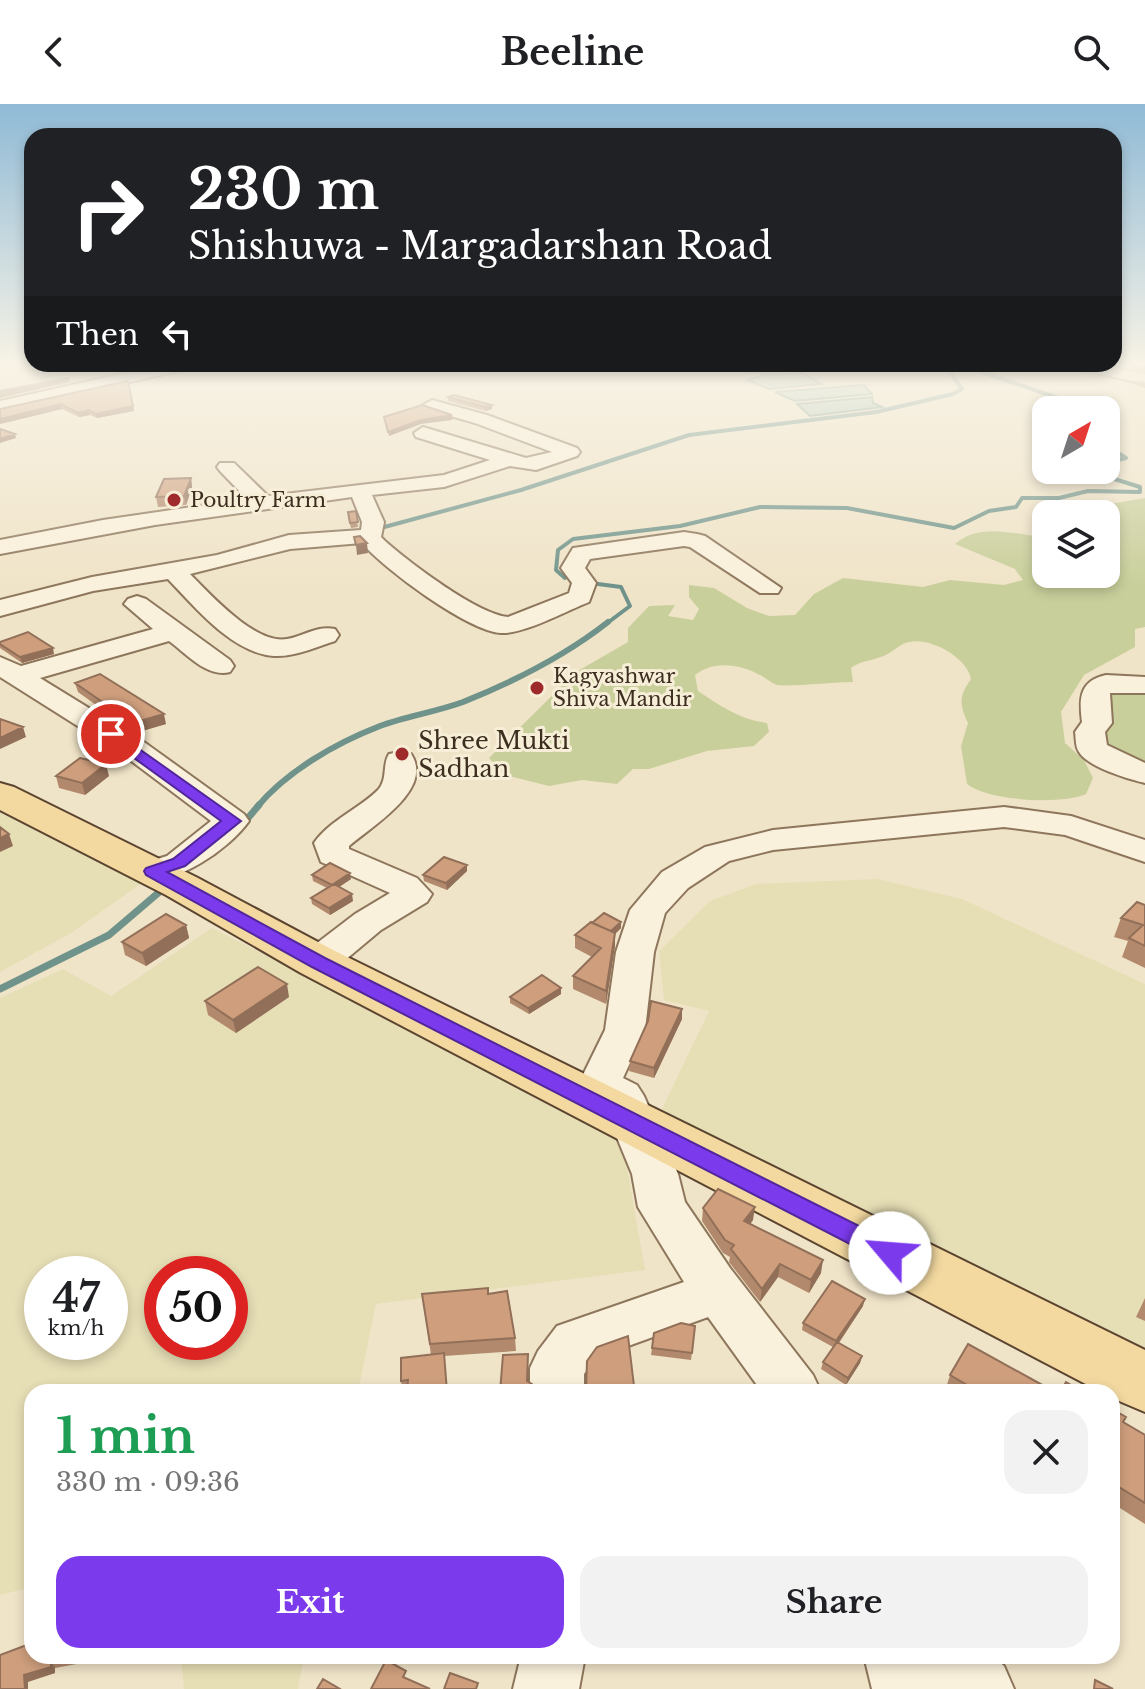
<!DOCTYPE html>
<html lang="en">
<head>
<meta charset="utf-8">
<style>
  body { margin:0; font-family:"Libre Baskerville",serif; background:#f2f2f2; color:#202124; height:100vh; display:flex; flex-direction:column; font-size:30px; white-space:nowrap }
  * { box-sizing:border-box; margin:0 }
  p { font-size:26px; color:#757577 }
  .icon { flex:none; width:44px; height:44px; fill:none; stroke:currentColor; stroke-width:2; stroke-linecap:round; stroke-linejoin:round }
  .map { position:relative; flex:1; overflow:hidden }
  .drawer { position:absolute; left:24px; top:1280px; width:1096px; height:280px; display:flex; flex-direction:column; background:#fff; border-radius:24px; box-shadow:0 4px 12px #0003 }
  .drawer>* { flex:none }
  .hud { position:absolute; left:24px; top:24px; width:1098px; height:244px; border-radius:24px; box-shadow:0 4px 12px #0003; background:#202124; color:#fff; overflow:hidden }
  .needle { width:52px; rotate:39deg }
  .buttons { position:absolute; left:1032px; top:292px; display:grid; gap:16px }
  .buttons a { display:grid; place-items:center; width:88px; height:88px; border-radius:16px; background:#fff; box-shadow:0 4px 12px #0003; font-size:40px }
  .speed { position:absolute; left:24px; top:1152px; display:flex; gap:16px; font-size:40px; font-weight:700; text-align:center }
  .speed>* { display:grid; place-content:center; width:104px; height:104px; border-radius:50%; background:#fff; box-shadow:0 4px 12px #0003; line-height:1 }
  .speed small { font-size:20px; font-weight:400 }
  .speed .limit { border:12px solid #d22; background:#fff; color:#111 }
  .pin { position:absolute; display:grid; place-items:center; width:68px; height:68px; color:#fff; margin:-34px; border:4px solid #fff; border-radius:50%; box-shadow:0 2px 8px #0007 }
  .me { position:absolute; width:88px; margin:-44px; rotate:297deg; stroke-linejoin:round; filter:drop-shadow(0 0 6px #0008) }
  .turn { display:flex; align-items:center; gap:28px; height:168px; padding:0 32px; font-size:36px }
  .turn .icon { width:104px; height:104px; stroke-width:2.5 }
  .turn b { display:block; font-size:56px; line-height:68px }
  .then { display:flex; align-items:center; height:76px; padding:0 32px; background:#0003; gap:16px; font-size:30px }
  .round { display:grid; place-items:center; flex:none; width:84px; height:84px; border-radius:24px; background:#f2f2f2 }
  .headline { display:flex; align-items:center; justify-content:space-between; height:136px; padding:0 32px }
  h1 { font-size:48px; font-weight:700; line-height:60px; color:#1e9e55 }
  .cta { display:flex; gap:16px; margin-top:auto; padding:16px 32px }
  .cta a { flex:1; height:92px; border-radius:24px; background:#7c3aed; color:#fff; font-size:32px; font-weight:700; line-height:92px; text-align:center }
  .cta a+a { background:#f2f2f2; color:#202124 }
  header { display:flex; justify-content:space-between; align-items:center; height:104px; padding:0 32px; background:#fff; font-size:36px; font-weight:700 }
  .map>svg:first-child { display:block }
  .farmland { fill:#e6deb5; fill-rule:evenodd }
  .green { fill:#c9cf9b }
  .water { fill:#a9c4bc; stroke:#6f938a; stroke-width:2 }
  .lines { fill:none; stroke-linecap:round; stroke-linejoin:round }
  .stream-far2 { stroke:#6f938a; stroke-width:4 }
  .stream-far1 { stroke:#6f938a; stroke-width:6 }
  .stream { stroke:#6f938a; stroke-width:7 }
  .minor-casing { stroke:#8d765c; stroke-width:4 }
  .major-casing { stroke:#5b4430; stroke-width:4 }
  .minor { fill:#faf1dc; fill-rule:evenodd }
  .major { fill:#f3d9a0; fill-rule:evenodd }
  .wall { fill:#b2896c }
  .shaded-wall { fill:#916f58 }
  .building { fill:#cf9f7d; stroke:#916f58; stroke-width:2 }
  .route { fill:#7c3aed; stroke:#51269a; stroke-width:2 }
  .poi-dot { fill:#9e2a2b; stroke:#f7eed8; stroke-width:3 }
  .labels { text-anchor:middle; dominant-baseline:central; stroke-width:6; stroke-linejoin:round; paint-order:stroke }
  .far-poi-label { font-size:20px; fill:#3d2e20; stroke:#f7eed8; text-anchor:start }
  .poi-label { font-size:24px; fill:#3d2e20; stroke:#f7eed8; text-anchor:start }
</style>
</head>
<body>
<header><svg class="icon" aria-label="back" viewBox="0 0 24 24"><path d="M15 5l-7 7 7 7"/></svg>Beeline<svg class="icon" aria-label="search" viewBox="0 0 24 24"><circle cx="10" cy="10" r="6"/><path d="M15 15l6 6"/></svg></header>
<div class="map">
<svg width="1145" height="1585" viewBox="0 0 1145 1585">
  <rect width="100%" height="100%" fill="#f0e4c8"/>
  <path class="farmland" d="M0,708L142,779L71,829L0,868Z
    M877,775L962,795L1145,880V1247L661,1007L709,907L664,896L659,847L710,797L756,780Z
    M212,824L621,1030L645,1166L376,1200L358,1288H32V1483L0,1491V894L63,865L111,892ZM42,1170H110V1238H42ZM162,1170H230V1238H162Z
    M181,1552H304L298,1585H184Z"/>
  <path class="green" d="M1145,394V523L1135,525V543L1084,571L1061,608L1065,639L1084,656L1093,674L1086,690C1062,701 988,697 967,680L961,642L968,619C959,600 959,592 971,575C967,553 930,533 909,538C899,540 891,550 881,553C870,557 860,557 851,564L853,578C839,578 784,583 777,581C771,579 766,574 760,571C740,560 714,556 695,571L698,587C720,602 741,616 767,619L769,628L754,642L707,647L649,665H633L617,680L582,676L549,682L505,671L489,654L576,568L628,538V524L649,502L675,501L668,512L693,516L699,505L689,493V481L714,484L747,504L769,512L795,511L814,490L843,474L923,483L950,476L1004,481L1023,476L1015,465L955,440C979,418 1016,430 1046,434V470H1106V410H1081L1093,399H1116Z
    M1132,583L1145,586V662L1126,656L1102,634L1107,593Z"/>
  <path class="water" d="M754,260L786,268L770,271L802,269L821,280L769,285L747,276L769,270L740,267Z
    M864,281L872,290L795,297L775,288Z
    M872,293L873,299L882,303L810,312L797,300Z"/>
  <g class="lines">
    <path class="stream-far2" d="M973,260V265L1058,294V306
      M1106,341L1126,354L1106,359
      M377,425L521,386L689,331L876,308L953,290L962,285L950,268L957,262
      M565,474L556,466L558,446L573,435L680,422L760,403L847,404L954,424L989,407L1016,403L1022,394H1059L1088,387L1140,388V383L1105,372L1099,366
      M598,480L621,483L630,502L606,520"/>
    <path class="stream-far1" d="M257,703C287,667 336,639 380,622C406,612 436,608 463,598C513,578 566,551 608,518"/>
    <path class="stream" d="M242,721L259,701
      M0,885L109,831L164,784"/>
    <g class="minor-casing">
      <path id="minor" d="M166,260H196L188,265L0,307V297Z
        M1067,260H1098L1145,270V280L1069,263Z
        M432,296L487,311L577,344L580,348L577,352L536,366L510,362L444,383L372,391L384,418L381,433L385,437C410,459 477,510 508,513L569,489L572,479L561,464L573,444L684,428L697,430L705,432L781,484L778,489H760L690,443L684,442L590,455L585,464L596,479L589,498C566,507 525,530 501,529C468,527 384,465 362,439L290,445L190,470C211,491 256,541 287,535C304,532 318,521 335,525L339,531L335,537C316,543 295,553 274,552C232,549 195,503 168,475L93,487L0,512V496L92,473L217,451L289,431L361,426L362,418L352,393L155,421L0,450V436L103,416L247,395L220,367L217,363L220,359H234L268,392L444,371L490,356L416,333L414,329L423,323L526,354L552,348L475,319L426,305L423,301Z
        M137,492L146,495L230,556L234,562L230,568C207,574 187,550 169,537L40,574L144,638L244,710L249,717C229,745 175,783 141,774L135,767L141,760L167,752L211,717L122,650L0,573V553L21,562L153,525L124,500L128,495Z
        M1106,571L1145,573V589H1110L1112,619L1105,628L1107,641L1145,659V679C1128,675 1088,663 1079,648C1075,642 1076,634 1075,628L1082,618C1079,595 1079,577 1106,571Z
        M400,648L411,650C435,685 371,723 349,742V745L417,774L432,790L427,798L381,826L332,867L318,870L304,867L299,858L304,849L355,810L390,789L321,758L314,739C330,716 359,705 378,686C388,675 382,661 389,650Z
        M1004,703L1071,712L1145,736V758L1065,731L1004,723L773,746L729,757L688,784L665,809L654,848L645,926L623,974L637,981L644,992L678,1070L685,1098L730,1164L813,1271L821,1288H762L708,1213L595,1254L584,1270V1288H530V1264L538,1247L557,1222L684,1178L638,1103L632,1070L604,1002L584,992L578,981L605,926L616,848L630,806L662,768L705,743L773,726Z
        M521,1552H585L579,1585H513Z
        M864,1552H992L1004,1562L1014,1585H872Z"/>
    </g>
    <g class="major-casing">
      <path id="major" d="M0,679L14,683L196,773L335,847L1145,1246V1308L1112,1294V1288H1101L301,869L166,791L0,706Z"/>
    </g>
    <use href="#minor" class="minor"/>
    <use href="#major" class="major"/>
  </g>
  <path class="wall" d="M295,260H330L302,264L296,263Z
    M1130,260H1145V269L1129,264Z
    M128,277L134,307L97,314L90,311L79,313L62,305L0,320Z
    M1136,277L1145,278V284L1135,281Z
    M448,293L492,305L485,307L448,297Z
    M191,374L192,383L186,401L158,403L156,393Z
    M356,407L358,423L351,424L348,413Z
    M0,538L54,550L22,559L0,544Z
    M75,579L166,620L135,629L78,588Z
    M56,672H109L85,691L59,684Z
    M467,761V767L447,786L424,777L423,771Z
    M312,771L351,775L339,783L353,797L330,811L312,800L311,794L327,784L313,777Z
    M1145,801V864L1122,853L1128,837L1114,833L1121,814Z
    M186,821L189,834L146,862L125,851L122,838Z
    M621,824L615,830V842L606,900L573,885V872L592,853L575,844V831Z
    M561,884V890L529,910L510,899V893Z
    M289,893L236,929L208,911L205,897Z
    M682,905V915L654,974L629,967L630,957Z
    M703,1104L753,1116L750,1120L821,1169L809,1189L778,1173L760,1198L729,1158L730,1153L723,1149L702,1117Z
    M422,1190H488L515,1234L516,1247L444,1252L407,1283L402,1284L401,1277L431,1251Z
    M1145,1194V1217L1136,1213Z
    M863,1202L839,1239L862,1252L860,1259L846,1281L821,1265L823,1258L833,1243L802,1226L803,1219Z
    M695,1222L691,1256L651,1251L654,1229Z
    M587,1257L634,1282L633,1288H586Z
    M950,1271L1055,1288H947L945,1287Z
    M1112,1305L1124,1318L1145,1331V1420L1112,1399Z
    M32,1552H120L55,1564V1569L0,1585Z"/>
  <path class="shaded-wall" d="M302,260H330L302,264Z
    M641,260H658L634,266V262Z
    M69,274L70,278L0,294V289Z
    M61,300L62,305L0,320V315Z
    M492,301V305L485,307V303Z
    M133,302L134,307L97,314L96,310Z
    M89,306L90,311L79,313L78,309Z
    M452,311V316L421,320L389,332L388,328L421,316Z
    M15,330L16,334L0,339V335Z
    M191,374L192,383L186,401L184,392Z
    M367,439L368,449L357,451L356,441Z
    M53,544L54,550L22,559L20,553Z
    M164,610L166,620L135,629L133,619Z
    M23,623L26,633L0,645V634Z
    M106,660L109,672L85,691L82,679Z
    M9,730L13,742L0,748V734Z
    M467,761V767L447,786L446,779Z
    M350,769L351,775L333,787L332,781Z
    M352,790L353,797L330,811L329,804Z
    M621,818V824L615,830V842L606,900L607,831Z
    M186,821L189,834L146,862L142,849Z
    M287,880L289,893L236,929L233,916Z
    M561,884V890L529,910L528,904Z
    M682,905V915L654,974V964Z
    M755,1103L753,1116L743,1130L744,1117Z
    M823,1156L821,1169L809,1189L811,1176Z
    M780,1160L778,1173L760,1198L762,1185Z
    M865,1195L863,1202L835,1244L836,1237Z
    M862,1252L860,1259L846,1281L848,1274Z
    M51,1558L55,1564V1569L28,1578V1585H25L24,1571Z"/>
  <path class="building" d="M1131,260H1145V265Z
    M69,274L0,289V287Z
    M128,277L133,302L96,310L89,306L78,309L61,300L0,315V305Z
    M454,291L492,301L485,303L448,293Z
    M422,301L452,311L421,316L388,328L384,313Z
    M0,325L15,330L0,335Z
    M191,374L184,392L156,393L164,375Z
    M356,407L358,418L350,419L348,408Z
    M360,432L367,439L356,441L354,433Z
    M28,528L53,544L20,553L0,540V538Z
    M100,570L164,610L133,619L75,579Z
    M0,615L23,623L0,634Z
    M80,654L106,660L82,679L56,672Z
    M0,723L9,730L0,734Z
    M444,753L467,761L446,779L423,771Z
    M330,759L350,769L332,781L312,771Z
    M334,780L352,790L329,804L311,794Z
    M1137,798L1145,801V842L1129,834L1143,821L1121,814Z
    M604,809L621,818L611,827L592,819Z
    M166,810L186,821L142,849L122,838Z
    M591,818L615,829L606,887L573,872L601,844L575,831Z
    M258,863L287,880L233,916L205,897Z
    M542,871L561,884L528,904L510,893Z
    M651,897L682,905L654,964L630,957L648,917Z
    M718,1085L755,1103L744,1117L823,1156L811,1176L780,1160L762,1185L731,1145L734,1141L725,1136L703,1104Z
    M832,1177L865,1195L836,1237L803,1219Z
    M488,1184V1190L507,1187L515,1234L430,1240L422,1190Z
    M681,1219L695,1222L692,1249L652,1244L654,1229Z
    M628,1232L634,1282L586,1286L587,1257L597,1243Z
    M837,1238L862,1252L848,1274L823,1258Z
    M968,1240L1055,1288H979L950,1271Z
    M444,1249L447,1288H407L408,1276L401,1277V1254Z
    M528,1250L527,1277L532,1280L533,1288H500L503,1251Z
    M1066,1278L1083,1288H1060Z
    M1112,1305L1126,1313L1123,1318L1145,1331V1399L1114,1380L1112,1383Z
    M32,1539V1552H82L51,1558V1563L24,1571L25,1585H0V1551Z
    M386,1556L406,1567L403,1573L430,1585H371Z
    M450,1569L478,1579L476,1585H444Z
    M323,1575L340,1585H317Z
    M1095,1576L1113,1585H1094Z"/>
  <linearGradient id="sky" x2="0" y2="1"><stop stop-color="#8fbad6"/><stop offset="0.54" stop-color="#f8f3e6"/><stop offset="1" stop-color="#f8f3e6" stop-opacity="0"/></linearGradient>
  <rect width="1145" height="482" fill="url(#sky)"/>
  <path class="route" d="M111,625L241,717L185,762L167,768L325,854L899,1142L902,1149L899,1156L890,1159L881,1156L312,863L146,771L144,767L146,764L173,755L221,717L105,633L103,630Z"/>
  <g class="poi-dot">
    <circle cx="174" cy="396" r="8"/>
    <circle cx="537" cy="584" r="8"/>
    <circle cx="402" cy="650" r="8"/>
  </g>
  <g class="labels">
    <g class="far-poi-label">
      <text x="190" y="396">Poultry Farm</text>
      <text x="553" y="572">Kagyashwar<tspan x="553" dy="23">Shiva Mandir</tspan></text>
    </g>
    <g class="poi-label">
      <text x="418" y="636">Shree Mukti<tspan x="418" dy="28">Sadhan</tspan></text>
    </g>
  </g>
</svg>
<div class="buttons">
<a><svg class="needle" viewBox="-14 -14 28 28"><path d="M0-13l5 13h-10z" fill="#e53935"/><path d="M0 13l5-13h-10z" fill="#757577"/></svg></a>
<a><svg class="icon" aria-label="layers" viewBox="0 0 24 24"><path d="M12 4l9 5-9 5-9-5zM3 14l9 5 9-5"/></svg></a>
</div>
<div class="speed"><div>47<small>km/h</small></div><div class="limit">50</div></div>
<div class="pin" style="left:111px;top:630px;background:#d93025"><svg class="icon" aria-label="arrive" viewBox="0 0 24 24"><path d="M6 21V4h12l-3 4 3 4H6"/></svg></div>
<svg class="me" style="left:890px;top:1149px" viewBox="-20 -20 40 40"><circle r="19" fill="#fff"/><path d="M0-13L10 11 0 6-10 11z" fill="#7c3aed"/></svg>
<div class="hud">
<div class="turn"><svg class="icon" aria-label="right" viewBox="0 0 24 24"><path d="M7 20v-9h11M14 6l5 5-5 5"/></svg><div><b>230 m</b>Shishuwa - Margadarshan Road</div></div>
<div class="then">Then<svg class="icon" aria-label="left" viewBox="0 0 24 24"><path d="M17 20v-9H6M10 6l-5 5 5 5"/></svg></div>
</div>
<section class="drawer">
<div class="headline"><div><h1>1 min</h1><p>330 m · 09:36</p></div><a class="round"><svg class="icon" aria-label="close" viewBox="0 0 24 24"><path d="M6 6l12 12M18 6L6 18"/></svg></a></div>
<div class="cta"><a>Exit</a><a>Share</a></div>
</section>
</div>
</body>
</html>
